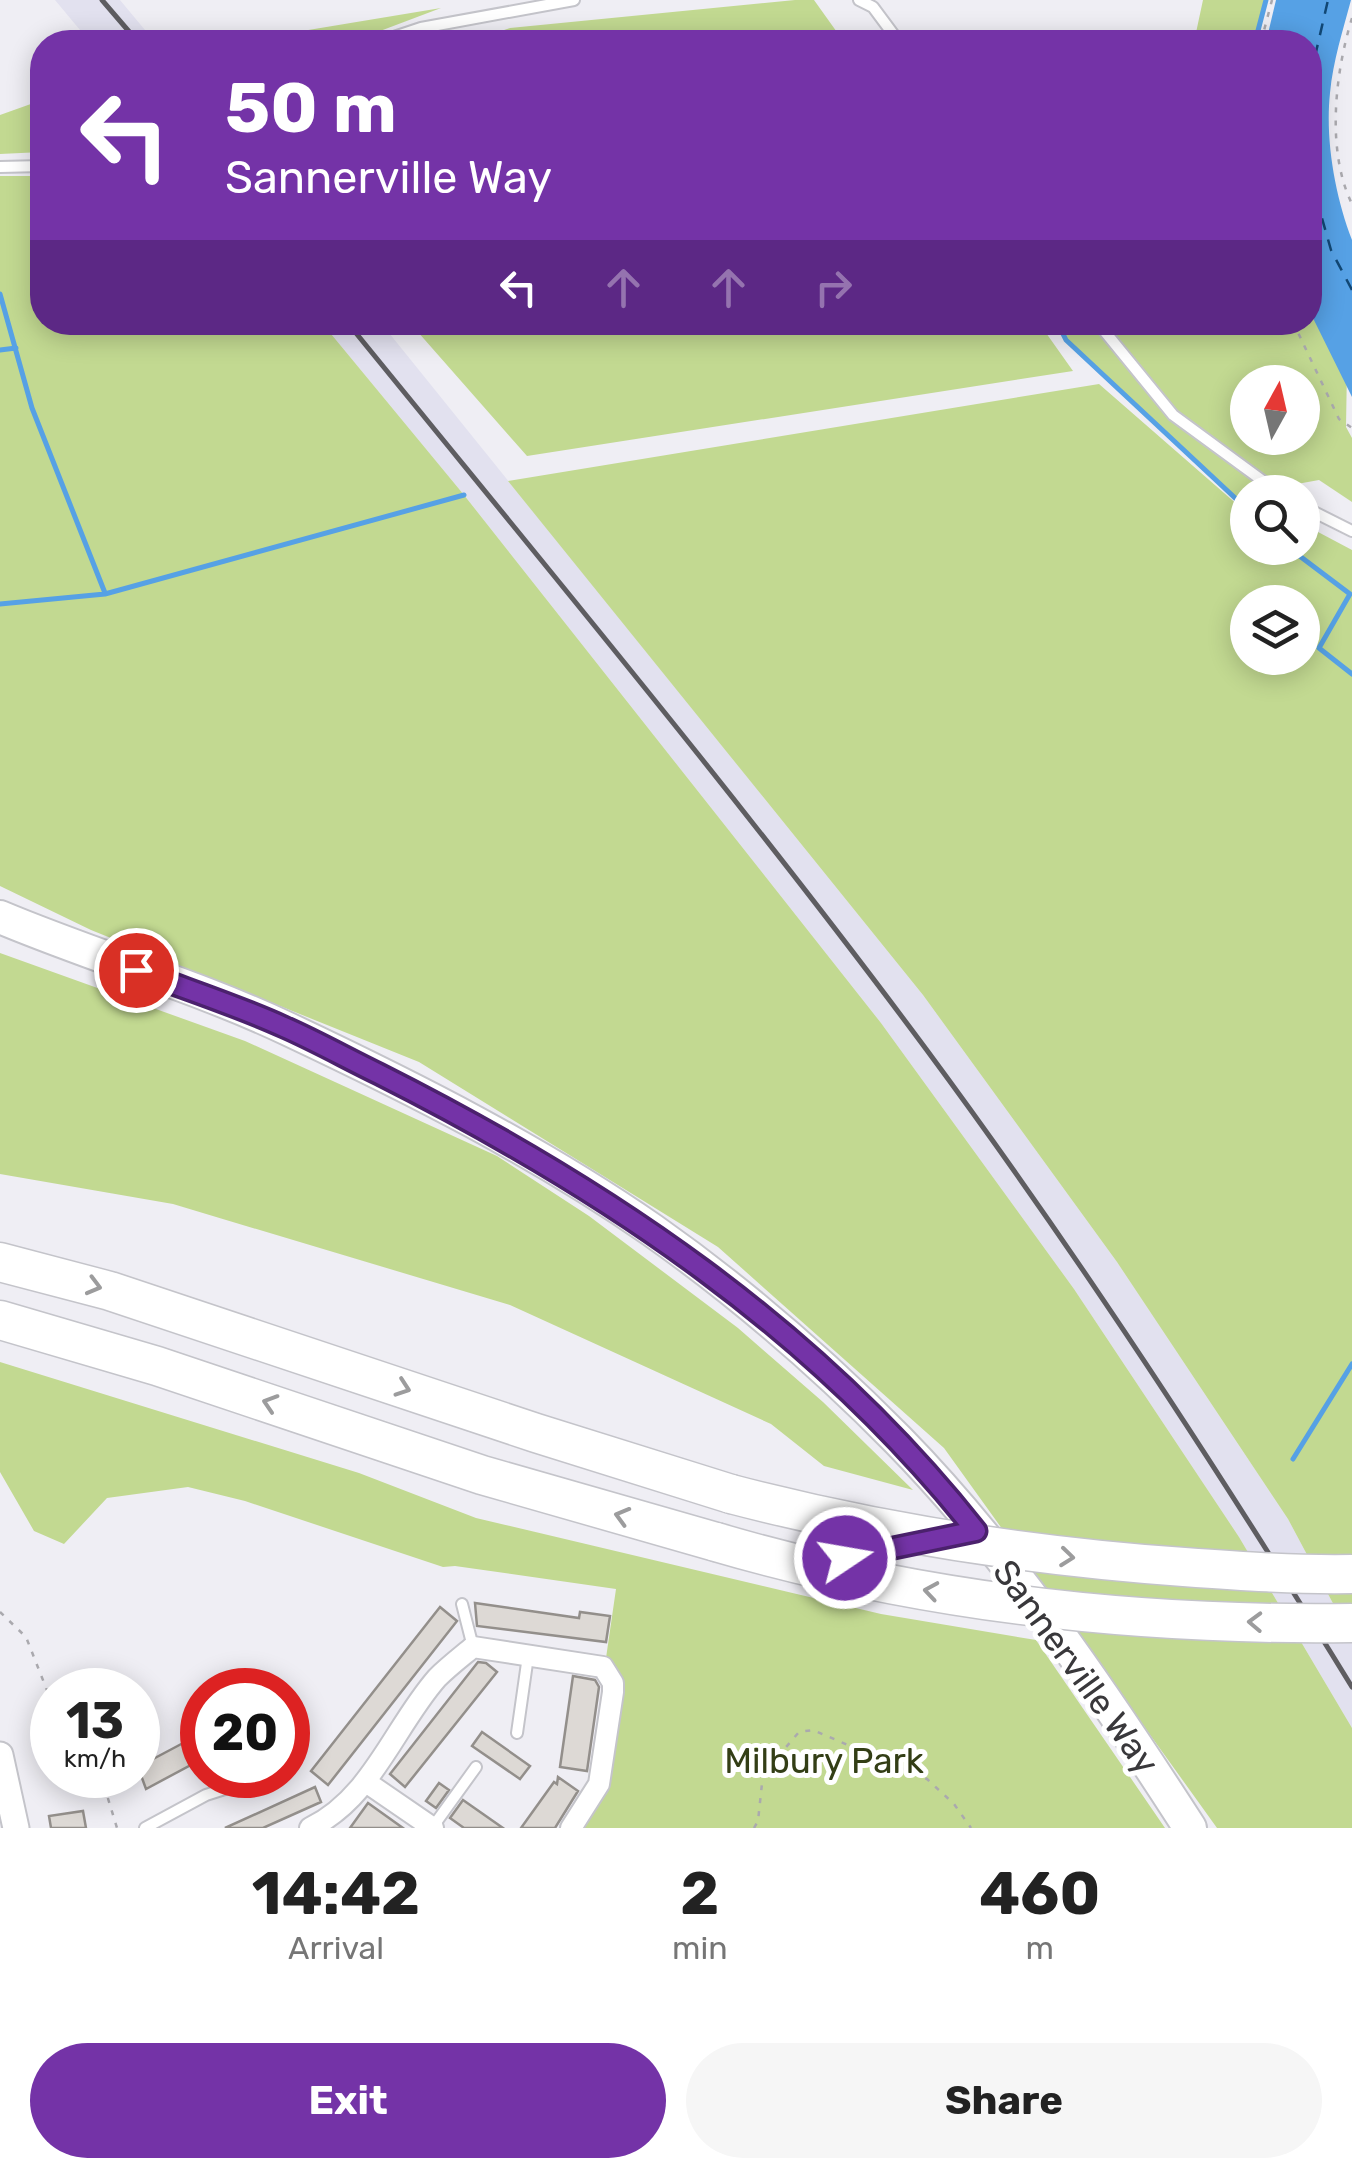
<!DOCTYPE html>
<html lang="en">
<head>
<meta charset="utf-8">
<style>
  body { margin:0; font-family:Rubik,sans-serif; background:#f6f6f6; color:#222; height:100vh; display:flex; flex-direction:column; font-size:38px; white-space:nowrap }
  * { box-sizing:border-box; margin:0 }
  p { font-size:32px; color:#767676 }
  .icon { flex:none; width:55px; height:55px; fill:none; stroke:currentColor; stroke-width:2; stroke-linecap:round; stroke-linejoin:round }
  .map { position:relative; height:1828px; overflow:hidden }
  .details { display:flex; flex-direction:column; background:#fff; flex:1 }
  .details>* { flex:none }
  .guide { position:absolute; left:30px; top:30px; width:1292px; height:305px; border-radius:40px; box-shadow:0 5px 25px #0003; background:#7433a7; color:#fff; overflow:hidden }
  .needle { width:65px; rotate:8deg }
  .buttons { position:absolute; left:1230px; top:365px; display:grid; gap:20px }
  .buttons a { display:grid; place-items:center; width:90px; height:90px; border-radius:50%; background:#fff; box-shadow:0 5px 25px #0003; font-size:50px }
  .speed { position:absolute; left:30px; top:1668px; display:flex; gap:20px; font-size:50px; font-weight:700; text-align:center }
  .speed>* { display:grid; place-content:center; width:130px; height:130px; border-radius:50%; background:#fff; box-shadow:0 5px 25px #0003; line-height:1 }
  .speed small { font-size:25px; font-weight:400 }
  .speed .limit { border:15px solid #d22; background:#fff; color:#111 }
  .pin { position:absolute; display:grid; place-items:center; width:85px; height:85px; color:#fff; margin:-42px; border:5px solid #fff; border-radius:50%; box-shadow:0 2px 10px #0007 }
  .me { position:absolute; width:110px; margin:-55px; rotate:78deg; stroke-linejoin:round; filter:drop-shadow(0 0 8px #0008) }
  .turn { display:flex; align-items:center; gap:35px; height:210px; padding:0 30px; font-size:45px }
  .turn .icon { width:130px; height:130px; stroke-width:2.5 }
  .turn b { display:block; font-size:70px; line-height:85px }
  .lanes { display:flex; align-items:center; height:95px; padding:0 30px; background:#0003; justify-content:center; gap:50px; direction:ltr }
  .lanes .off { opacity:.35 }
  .eta { display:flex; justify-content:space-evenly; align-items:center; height:170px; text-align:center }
  .eta b { font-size:60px; font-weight:700; line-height:70px }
  .primary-button { display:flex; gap:20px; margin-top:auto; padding:20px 30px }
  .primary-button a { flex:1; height:115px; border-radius:60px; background:#7433a7; color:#fff; font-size:40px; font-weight:700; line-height:115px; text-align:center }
  .primary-button a+a { background:#f6f6f6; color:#222 }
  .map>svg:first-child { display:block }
  .built { fill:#e2e1ef }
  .green { fill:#c2d991; fill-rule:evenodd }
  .water { fill:#56a1e5 }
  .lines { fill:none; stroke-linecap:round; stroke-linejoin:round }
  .stream { stroke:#56a1e5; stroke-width:5 }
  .ferry { stroke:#114774; stroke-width:2.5; stroke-dasharray:12 10; stroke-linecap:butt }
  .building { fill:#ddd9d5; stroke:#938f8b; stroke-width:2.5 }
  .service-casing { stroke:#c4c4ca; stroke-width:14 }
  .minor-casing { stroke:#c4c4ca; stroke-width:24 }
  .tertiary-casing { stroke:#c4c4ca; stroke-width:29 }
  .primary-casing { stroke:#c4c4ca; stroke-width:36 }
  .motorway-casing { stroke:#c4c4ca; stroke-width:41 }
  .path { stroke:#aaa9ae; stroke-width:2.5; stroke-dasharray:5 8; stroke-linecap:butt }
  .service { stroke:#fff; stroke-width:10 }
  .minor { stroke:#fff; stroke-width:20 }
  .tertiary { stroke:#fff; stroke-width:25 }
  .primary { stroke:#fff; stroke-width:32 }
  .motorway { stroke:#fff; stroke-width:38 }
  .rail { stroke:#5e5d61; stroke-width:5 }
  .motorway-bridge-casing { stroke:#c4c4ca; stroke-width:41; stroke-linecap:butt }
  .motorway-bridge { stroke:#fff; stroke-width:38 }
  .oneway { stroke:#9c9c9d }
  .route-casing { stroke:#4b216d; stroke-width:25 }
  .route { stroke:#7433a7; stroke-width:18 }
  .labels { text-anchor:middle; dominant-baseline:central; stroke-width:10; stroke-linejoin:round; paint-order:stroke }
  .street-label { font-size:35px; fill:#39383b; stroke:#fff }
  .park-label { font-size:35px; fill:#333e16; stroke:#fff }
</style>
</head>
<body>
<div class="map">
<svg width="1352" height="1828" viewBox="0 0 1352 1828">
  <rect width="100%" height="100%" fill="#efeef4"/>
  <path class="built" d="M55,0H120L155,42H90Z
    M322,323H381L923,995L1117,1262L1288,1519L1352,1639V1728L1239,1537L1074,1289L881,1023L464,495Z"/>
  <path class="green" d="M795,0H814L844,42H469L510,28Z
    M1203,0H1265L1254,42H1194Z
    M441,8L351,42H239L254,39Z
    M42,100V152L0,154V115Z
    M0,176H42V322L322,323L464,495L881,1023L1074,1289L1239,1537L1352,1728V1828H1217L944,1448L718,1247L419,1062L91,930L0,886Z
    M1310,306L1347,367L1346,427L1352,438V502L1319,480L1297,484V492H1248L1247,510L1066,340L1056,323L1310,322ZM1248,382H1302V438H1248Z
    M410,323H1039L1073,371L527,456Z
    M1099,384L1247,513L1248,548H1302L1303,524L1352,550V1639L1288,1519L1117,1262L923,995L508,481ZM1248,602H1302V658H1248Z
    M0,953L245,1041L497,1156L589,1216L738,1328L823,1402L913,1490L824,1466L771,1424L510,1305L173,1204L0,1174Z
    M0,1362L359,1473L476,1518L881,1614L1036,1640L1165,1828H580L605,1791L606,1658L616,1589L455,1566L443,1567L245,1501L188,1487L107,1498L64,1544L34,1531L0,1472Z"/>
  <path class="water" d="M1276,0H1351C1343,30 1333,61 1330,93C1325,140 1335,196 1352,240V397L1310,312V42H1266Z"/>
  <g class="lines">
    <path class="stream" d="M1255,42L1266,0
      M0,294L32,408L105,593
      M1057,322L1066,340L1248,510
      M0,350L16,348
      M1289,548L1350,594L1319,648L1352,674
      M0,604L105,594L464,495
      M1293,1459L1352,1364"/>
    <path class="ferry" d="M1310,78L1328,0
      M1310,176L1331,250L1352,290"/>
  </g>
  <path class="building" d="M475,1603L579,1618L580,1612L610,1616L606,1642L477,1626Z
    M440,1607L457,1621L328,1785L311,1771Z
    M478,1662L486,1663L497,1672L405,1787L390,1774Z
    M573,1676L595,1680L599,1687L587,1771L560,1767Z
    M482,1732L530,1766L520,1779L472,1746Z
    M202,1733V1759L146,1789L138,1767Z
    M558,1777L578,1791L555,1828H521L554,1782L557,1784Z
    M439,1783L449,1790L436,1808L426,1801Z
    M315,1787L321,1802L263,1828H225Z
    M463,1800L503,1828H464L450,1818Z
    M368,1803L403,1828H350Z
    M83,1811L86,1828H51L49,1816Z"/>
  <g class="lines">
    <g class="service-casing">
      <path id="service" d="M859,0L873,7L899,42
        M379,42L421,28L574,0
        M0,167L42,166
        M1097,322L1173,415L1278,492
        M1302,506L1352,531
        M845,1558L902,1546
        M462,1604L473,1647
        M517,1733L528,1656
        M145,1828L206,1795L231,1787
        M432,1828L476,1767"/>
    </g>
    <g class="minor-casing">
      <path id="minor" d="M366,1782L433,1828
        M310,1828C372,1798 394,1727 437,1678C448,1667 461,1657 473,1647L603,1667L613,1683V1692L599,1784L571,1828"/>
    </g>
    <g class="tertiary-casing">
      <path id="tertiary" d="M0,1755L16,1828"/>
    </g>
    <g class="primary-casing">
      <path id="primary" d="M0,917C95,957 195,985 288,1029C413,1088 538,1151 652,1230C740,1292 823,1364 898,1440C1008,1552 1105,1696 1190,1828"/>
    </g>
    <g class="motorway-casing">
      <path id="motorway" d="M0,1262L110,1291L536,1433L731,1494
        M0,1320L157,1366L482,1475L716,1542"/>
    </g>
    <path class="path" d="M1352,18C1335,73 1326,151 1352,204
      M1261,42L1272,0
      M1293,322L1339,419L1352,428
      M0,1612L26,1637L52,1703
      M96,1775L106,1792L117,1828
      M754,1828L758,1821L763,1774L799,1732L813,1730L927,1779L954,1804L971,1828"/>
    <use href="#service" class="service"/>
    <use href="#minor" class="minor"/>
    <use href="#tertiary" class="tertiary"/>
    <use href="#primary" class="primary"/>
    <use href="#motorway" class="motorway"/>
    <path class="rail" d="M102,0L138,42
      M347,322C542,562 741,800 926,1049C1078,1254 1218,1469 1352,1687"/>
    <g class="motorway-bridge-casing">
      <path id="motorway-bridge" d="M731,1494C880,1533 1029,1556 1184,1567C1239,1571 1296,1575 1352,1574
        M716,1542C921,1602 1139,1626 1352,1623"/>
    </g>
    <use href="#motorway-bridge" class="motorway-bridge"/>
  </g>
  <defs><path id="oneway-chevron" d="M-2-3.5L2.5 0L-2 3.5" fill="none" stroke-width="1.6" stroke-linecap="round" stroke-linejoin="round" transform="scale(2.5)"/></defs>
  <g class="oneway">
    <use href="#oneway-chevron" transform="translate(94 1286) rotate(15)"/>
    <use href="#oneway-chevron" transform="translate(403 1388) rotate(19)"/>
    <use href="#oneway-chevron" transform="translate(270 1403) rotate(-162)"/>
    <use href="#oneway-chevron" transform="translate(622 1516) rotate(-164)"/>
    <use href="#oneway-chevron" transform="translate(1067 1557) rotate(6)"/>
    <use href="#oneway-chevron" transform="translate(931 1591) rotate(-171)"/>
    <use href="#oneway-chevron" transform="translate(1255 1622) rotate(-178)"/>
  </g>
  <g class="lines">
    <g class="route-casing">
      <path id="route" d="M136,970C185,989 236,1005 284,1027C316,1041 348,1059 379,1074C607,1189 816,1329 976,1531L845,1558"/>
    </g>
    <use href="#route" class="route"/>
  </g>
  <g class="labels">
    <g class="street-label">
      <text transform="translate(1076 1667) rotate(54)">Sannerville Way</text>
    </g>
    <g class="park-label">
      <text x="824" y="1761">Milbury Park</text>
    </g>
  </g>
</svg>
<div class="buttons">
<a><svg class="needle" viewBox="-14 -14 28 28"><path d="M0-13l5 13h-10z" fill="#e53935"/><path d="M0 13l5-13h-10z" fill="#767676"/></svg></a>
<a><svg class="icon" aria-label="search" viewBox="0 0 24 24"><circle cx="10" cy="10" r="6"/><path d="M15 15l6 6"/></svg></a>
<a><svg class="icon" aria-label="layers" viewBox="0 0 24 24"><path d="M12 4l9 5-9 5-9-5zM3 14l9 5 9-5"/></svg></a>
</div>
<div class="speed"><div>13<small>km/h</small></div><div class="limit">20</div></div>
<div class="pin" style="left:136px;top:970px;background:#d93025"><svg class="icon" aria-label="arrive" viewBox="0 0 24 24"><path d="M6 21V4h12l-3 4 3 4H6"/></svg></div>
<svg class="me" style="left:845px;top:1558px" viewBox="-20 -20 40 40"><circle r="17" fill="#7433a7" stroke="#fff" stroke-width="3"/><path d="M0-11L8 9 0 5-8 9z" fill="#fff"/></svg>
<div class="guide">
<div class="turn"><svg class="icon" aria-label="left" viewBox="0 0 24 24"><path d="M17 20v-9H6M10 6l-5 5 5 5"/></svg><div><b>50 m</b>Sannerville Way</div></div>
<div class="lanes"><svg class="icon" aria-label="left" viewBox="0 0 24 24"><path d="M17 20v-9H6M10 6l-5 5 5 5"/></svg><svg class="icon off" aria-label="ahead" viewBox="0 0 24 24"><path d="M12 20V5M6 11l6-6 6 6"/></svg><svg class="icon off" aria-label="ahead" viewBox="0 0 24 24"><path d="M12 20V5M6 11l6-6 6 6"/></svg><svg class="icon off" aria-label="right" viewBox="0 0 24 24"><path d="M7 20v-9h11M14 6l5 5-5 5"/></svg></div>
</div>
</div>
<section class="details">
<div class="eta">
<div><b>14:42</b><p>Arrival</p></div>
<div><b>2</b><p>min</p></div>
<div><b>460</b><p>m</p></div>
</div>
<div class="primary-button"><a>Exit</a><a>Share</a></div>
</section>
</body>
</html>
